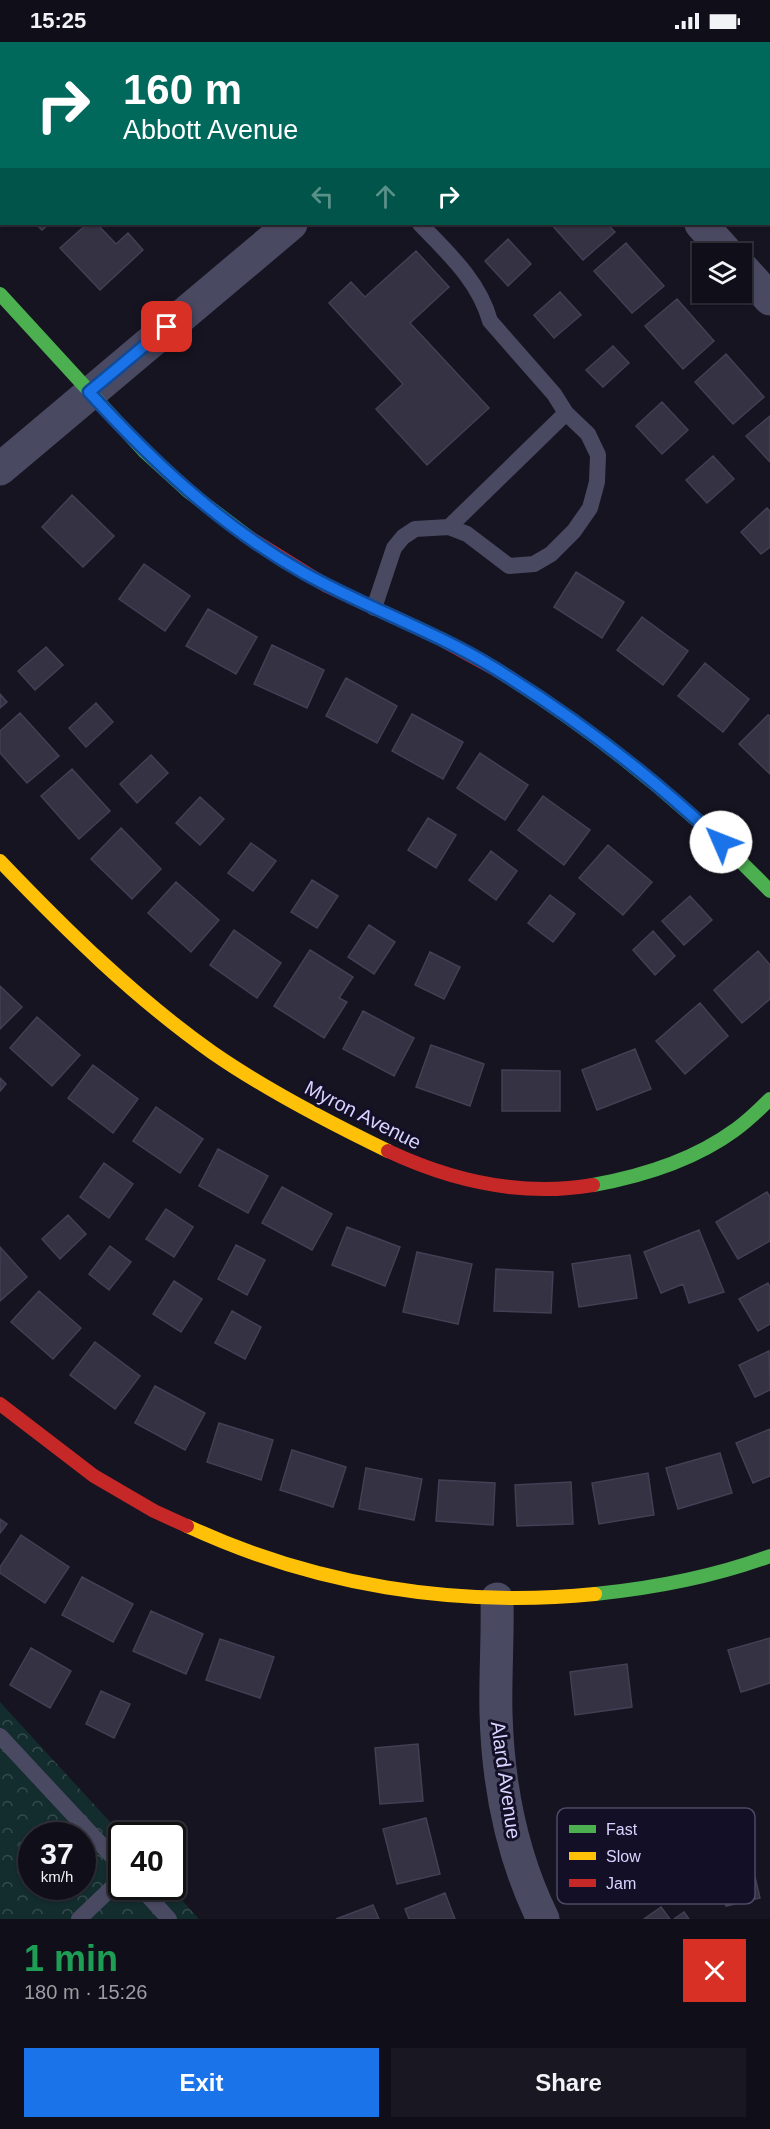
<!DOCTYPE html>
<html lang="en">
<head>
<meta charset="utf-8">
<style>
  body { margin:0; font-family:Arial,sans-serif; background:#191822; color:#f1f3f6; height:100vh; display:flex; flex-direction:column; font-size:22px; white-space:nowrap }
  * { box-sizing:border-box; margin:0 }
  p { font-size:20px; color:#9c9ca2 }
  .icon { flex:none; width:33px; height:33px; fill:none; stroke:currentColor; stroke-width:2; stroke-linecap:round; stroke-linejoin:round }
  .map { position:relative; height:1877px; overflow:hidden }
  .panel { display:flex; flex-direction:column; background:#100f19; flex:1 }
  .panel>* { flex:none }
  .hud { position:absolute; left:0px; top:0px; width:771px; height:183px; box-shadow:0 2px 4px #0004,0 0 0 2px #302f38; background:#00695c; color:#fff; overflow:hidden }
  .fabs { position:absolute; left:692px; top:201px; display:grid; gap:12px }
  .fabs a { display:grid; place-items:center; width:60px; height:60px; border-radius:0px; background:#100f19; box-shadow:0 2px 4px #0004,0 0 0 2px #302f38; font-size:30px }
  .speed { position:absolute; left:18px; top:1780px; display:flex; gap:12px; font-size:30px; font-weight:700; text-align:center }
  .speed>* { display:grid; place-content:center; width:78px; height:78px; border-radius:50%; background:#100f19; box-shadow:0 2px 4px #0004,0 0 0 2px #302f38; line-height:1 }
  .speed small { font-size:15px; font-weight:400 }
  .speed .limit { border:3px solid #111; border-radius:9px; background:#fff; color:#111 }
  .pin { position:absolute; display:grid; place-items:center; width:51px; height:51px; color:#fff; margin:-26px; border-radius:12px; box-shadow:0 3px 9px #0006 }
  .me { position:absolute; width:66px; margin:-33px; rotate:314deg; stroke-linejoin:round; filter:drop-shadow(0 0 4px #0008) }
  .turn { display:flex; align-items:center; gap:21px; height:126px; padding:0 24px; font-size:27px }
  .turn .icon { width:78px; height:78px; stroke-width:2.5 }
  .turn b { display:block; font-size:42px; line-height:51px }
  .lanes { display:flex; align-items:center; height:57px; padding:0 24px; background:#0003; justify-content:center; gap:30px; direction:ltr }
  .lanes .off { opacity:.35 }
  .round { display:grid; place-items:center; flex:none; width:63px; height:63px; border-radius:0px; background:#191822 }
  .headline { display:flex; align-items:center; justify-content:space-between; height:102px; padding:0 24px }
  h1 { font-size:36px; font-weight:700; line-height:45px; color:#1e9e55 }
  .cta { display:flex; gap:12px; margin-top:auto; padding:12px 24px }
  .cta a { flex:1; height:69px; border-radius:0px; background:#1a73e8; color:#fff; font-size:24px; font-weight:700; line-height:69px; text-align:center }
  .cta a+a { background:#191822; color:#f1f3f6 }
  .status { display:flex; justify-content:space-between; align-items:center; height:42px; padding:0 30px; background:#100f19; direction:ltr }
  .status svg { height:16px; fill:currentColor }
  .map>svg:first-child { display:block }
  .park { fill:url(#park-crowns); fill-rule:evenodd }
  .building { fill:#343243; stroke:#433f54; stroke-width:1.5 }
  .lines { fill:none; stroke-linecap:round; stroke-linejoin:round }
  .lane { stroke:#4a4962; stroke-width:16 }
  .street { stroke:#4a4962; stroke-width:33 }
  .fast { stroke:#4caf50; stroke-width:14 }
  .slow { stroke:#ffc107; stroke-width:14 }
  .jam { stroke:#c62828; stroke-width:14 }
  .route-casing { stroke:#114b97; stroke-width:15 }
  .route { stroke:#1a73e8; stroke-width:10 }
  .labels { text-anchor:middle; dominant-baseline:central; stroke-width:6; stroke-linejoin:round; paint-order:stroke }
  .street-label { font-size:20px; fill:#d9d4ff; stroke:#130f26 }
  .key { fill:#130f26; stroke:#4e4a67; stroke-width:1.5 }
  .key-label { font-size:16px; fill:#d9d4ff }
</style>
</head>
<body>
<div class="status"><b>15:25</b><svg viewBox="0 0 49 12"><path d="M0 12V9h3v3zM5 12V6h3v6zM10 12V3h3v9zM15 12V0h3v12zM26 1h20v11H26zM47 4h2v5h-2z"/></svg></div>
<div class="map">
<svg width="770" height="1877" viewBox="0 0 770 1877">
  <defs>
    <pattern id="park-crowns" width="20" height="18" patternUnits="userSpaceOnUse" patternTransform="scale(1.5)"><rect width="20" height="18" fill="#132c2d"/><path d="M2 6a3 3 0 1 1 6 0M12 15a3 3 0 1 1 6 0" fill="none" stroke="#354a4c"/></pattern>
  </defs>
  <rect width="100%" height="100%" fill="#161421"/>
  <path class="park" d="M0,1660L123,1794L122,1845H170L199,1877H0ZM32,1794H82V1845H32Z"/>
  <path class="building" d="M3,0L8,2H2L0,39V2Z
    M642,0H685L684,2Z
    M2,59V116L0,117V60Z
    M36,182H49L42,188Z
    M87,182H97L116,202L128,191L143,208L100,248L60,206Z
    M551,182H607L615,190L583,218Z
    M508,197L531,222L508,244L485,219Z
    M626,201L664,244L632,271L594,229Z
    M416,209L449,245L410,281L489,366L427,423L376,367L403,342L329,261L351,240L365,255Z
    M560,250L581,273L554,296L534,273Z
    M677,257L714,299L683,327L645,284Z
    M613,304L629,321L603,345L586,328Z
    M726,312L764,355L733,382L695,340Z
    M662,360L688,388L662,412L636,384Z
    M770,374V420L746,394Z
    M713,414L734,437L707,461L686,438Z
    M72,453L114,494L83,525L42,485Z
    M767,466L770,469V505L761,512L741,490Z
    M144,522L190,554L165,589L119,557Z
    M576,530L624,560L602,596L554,565Z
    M208,567L257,595L236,632L186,604Z
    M642,575L688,609L663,643L617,608Z
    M272,603L324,628L307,666L254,642Z
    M46,605L63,623L35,648L18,629Z
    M705,621L749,657L723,690L678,654Z
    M346,636L397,664L377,701L326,674Z
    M0,652L7,660L0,666Z
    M96,661L113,680L86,705L69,686Z
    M20,671L59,714L27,741L0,711V689Z
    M412,672L463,700L443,737L392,709Z
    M768,673L770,674V732L739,702Z
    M480,711L528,743L505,778L457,746Z
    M151,713L168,731L137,761L120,742Z
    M72,727L110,769L79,797L41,754Z
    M543,754L590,788L564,823L518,788Z
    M200,755L224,777L200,803L176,781Z
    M428,776L456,793L436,826L408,808Z
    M121,786L161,827L132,857L91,817Z
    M251,801L276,819L253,849L228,831Z
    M608,803L652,840L623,873L579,836Z
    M491,809L517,829L496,858L469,838Z
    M312,838L338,854L317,886L291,870Z
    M176,840L219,878L191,910L148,871Z
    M550,853L575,872L553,900L528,881Z
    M690,854L712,878L684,903L662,879Z
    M369,883L395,900L374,932L348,915Z
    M234,888L281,921L257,956L210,923Z
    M653,889L675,914L655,933L633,908Z
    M310,908L353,935L339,956L347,960L324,996L274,964Z
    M758,909L770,923V957L742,981L714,948Z
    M430,910L460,925L444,957L415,943Z
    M0,944L22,965L0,987Z
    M700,961L728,994L685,1032L656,999Z
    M363,969L414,996L394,1034L343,1007Z
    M37,975L80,1013L52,1044L10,1006Z
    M431,1003L484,1022L470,1064L416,1045Z
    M635,1007L651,1047L597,1068L582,1028Z
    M93,1023L138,1057L113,1091L68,1056Z
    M502,1028L560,1029V1069H502Z
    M0,1036L6,1042L0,1049Z
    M156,1065L203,1097L180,1131L133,1099Z
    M218,1107L268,1134L248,1171L199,1144Z
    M104,1121L133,1142L109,1176L80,1155Z
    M282,1145L332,1172L312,1208L262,1181Z
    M767,1150L770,1155V1199L738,1217L716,1180Z
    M166,1167L193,1185L174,1215L146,1197Z
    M68,1173L86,1192L60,1217L42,1197Z
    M347,1185L400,1205L385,1244L332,1223Z
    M699,1188L724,1250L689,1261L683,1242L661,1251L644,1210Z
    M236,1203L265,1218L247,1253L218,1237Z
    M110,1204L131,1220L109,1248L89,1232Z
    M0,1205L27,1235L0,1259Z
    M417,1210L472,1222L458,1282L403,1270Z
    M630,1213L637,1256L579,1265L572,1222Z
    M496,1227L553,1230L551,1271L494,1269Z
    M174,1239L202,1257L181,1290L153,1272Z
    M768,1241L770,1245V1282L758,1289L739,1257Z
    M39,1249L81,1286L53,1317L11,1280Z
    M232,1269L261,1285L245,1317L215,1301Z
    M95,1300L140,1334L115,1367L70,1333Z
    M769,1309L770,1348L755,1355L739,1323Z
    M155,1344L205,1371L185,1408L135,1381Z
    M219,1381L273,1398L261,1438L207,1420Z
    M770,1387V1434L753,1441L736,1401Z
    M292,1408L346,1425L333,1465L280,1448Z
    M720,1411L732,1451L678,1467L666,1426Z
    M366,1426L422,1437L414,1478L359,1467Z
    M648,1431L654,1473L599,1482L592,1441Z
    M439,1438L495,1441L493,1483L436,1479Z
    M571,1440L573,1482L517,1484L515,1443Z
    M0,1477L7,1482L0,1491Z
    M21,1493L69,1525L45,1561L0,1531V1525Z
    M82,1535L133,1562L113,1600L62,1573Z
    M151,1569L203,1592L186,1632L133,1609Z
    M770,1596V1641L741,1650L728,1608Z
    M220,1597L274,1615L260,1656L206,1638Z
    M31,1606L71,1629L50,1666L10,1643Z
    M627,1622L632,1665L575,1673L570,1630Z
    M101,1649L130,1662L114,1696L86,1682Z
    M418,1702L423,1759L380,1762L375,1706Z
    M426,1776L440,1832L397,1842L383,1787Z
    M752,1822L760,1856L726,1864L718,1830Z
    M445,1851L455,1877H409L405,1867Z
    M373,1863L379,1877H336Z
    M661,1865L670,1877H644Z
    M684,1870L689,1877H674Z"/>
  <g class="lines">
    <path class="lane" d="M151,0L152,2
      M185,2V0
      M449,485L566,371
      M374,566L394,506L403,495L415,487L449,485L467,492L509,524L534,522L551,512L574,489L590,466L597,440L598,413L588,392L566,371L554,352L490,279C479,239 448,211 420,182
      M0,1694L122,1825
      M140,1845L169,1877
      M79,1877L122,1836"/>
    <path class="street" d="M534,0L535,2
      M497,2L499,0
      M701,182L728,212
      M741,225L770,257
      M0,427L291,182
      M497,1557C498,1596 495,1634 496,1672C498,1742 512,1814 543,1877"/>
    <path class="fast" d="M0,252L144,409L189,450L250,496
      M497,628C598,691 688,764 770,849
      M593,1143C643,1134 694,1118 735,1088C748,1079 759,1068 770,1057
      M595,1552C655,1546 713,1535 770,1514"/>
    <path class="slow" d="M0,819C66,888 135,956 213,1011C268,1049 328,1080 388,1109
      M187,1484C314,1543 455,1566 595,1552"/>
    <path class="jam" d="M250,496L327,544L439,596L497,628
      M388,1109C452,1139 522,1155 593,1143
      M0,1362L94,1434L154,1469L187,1484"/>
  </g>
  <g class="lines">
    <g class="route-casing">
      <path id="route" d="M167,285L89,350C153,420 221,484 304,531C365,565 431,588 491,624C573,674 651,734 721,800"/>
    </g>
    <use href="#route" class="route"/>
  </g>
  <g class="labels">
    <g class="street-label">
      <text transform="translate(363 1073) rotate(27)">Myron Avenue</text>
      <text transform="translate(506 1738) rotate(82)">Alard Avenue</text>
    </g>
  </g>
  <rect x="557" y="1766" width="198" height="96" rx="9" class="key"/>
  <rect x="569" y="1783" width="27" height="8" fill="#4caf50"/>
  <rect x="569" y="1810" width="27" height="8" fill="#ffc107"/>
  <rect x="569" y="1837" width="27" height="8" fill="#c62828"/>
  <g class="key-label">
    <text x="606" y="1793">Fast</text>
    <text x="606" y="1820">Slow</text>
    <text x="606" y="1847">Jam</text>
  </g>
</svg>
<div class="fabs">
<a><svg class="icon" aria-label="layers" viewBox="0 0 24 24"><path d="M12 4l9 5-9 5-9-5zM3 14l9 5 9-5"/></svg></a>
</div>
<div class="speed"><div>37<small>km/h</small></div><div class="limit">40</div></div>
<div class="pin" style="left:167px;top:285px;background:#d93025"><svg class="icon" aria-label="arrive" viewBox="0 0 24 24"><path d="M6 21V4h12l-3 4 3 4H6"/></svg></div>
<svg class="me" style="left:721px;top:800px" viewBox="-20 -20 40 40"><circle r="19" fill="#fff"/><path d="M0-13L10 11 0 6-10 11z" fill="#1a73e8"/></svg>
<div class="hud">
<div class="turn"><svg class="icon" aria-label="right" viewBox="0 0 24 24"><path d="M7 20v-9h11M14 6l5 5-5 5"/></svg><div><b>160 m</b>Abbott Avenue</div></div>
<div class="lanes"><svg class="icon off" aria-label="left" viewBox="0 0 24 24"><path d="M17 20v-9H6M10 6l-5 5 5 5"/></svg><svg class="icon off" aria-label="ahead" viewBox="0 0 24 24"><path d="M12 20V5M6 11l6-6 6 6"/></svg><svg class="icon" aria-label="right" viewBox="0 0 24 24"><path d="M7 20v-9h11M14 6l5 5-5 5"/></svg></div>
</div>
</div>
<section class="panel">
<div class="headline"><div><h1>1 min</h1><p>180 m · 15:26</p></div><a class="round" style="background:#d93025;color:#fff"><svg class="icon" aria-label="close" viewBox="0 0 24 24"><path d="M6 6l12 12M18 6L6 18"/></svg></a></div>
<div class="cta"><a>Exit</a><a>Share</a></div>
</section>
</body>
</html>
